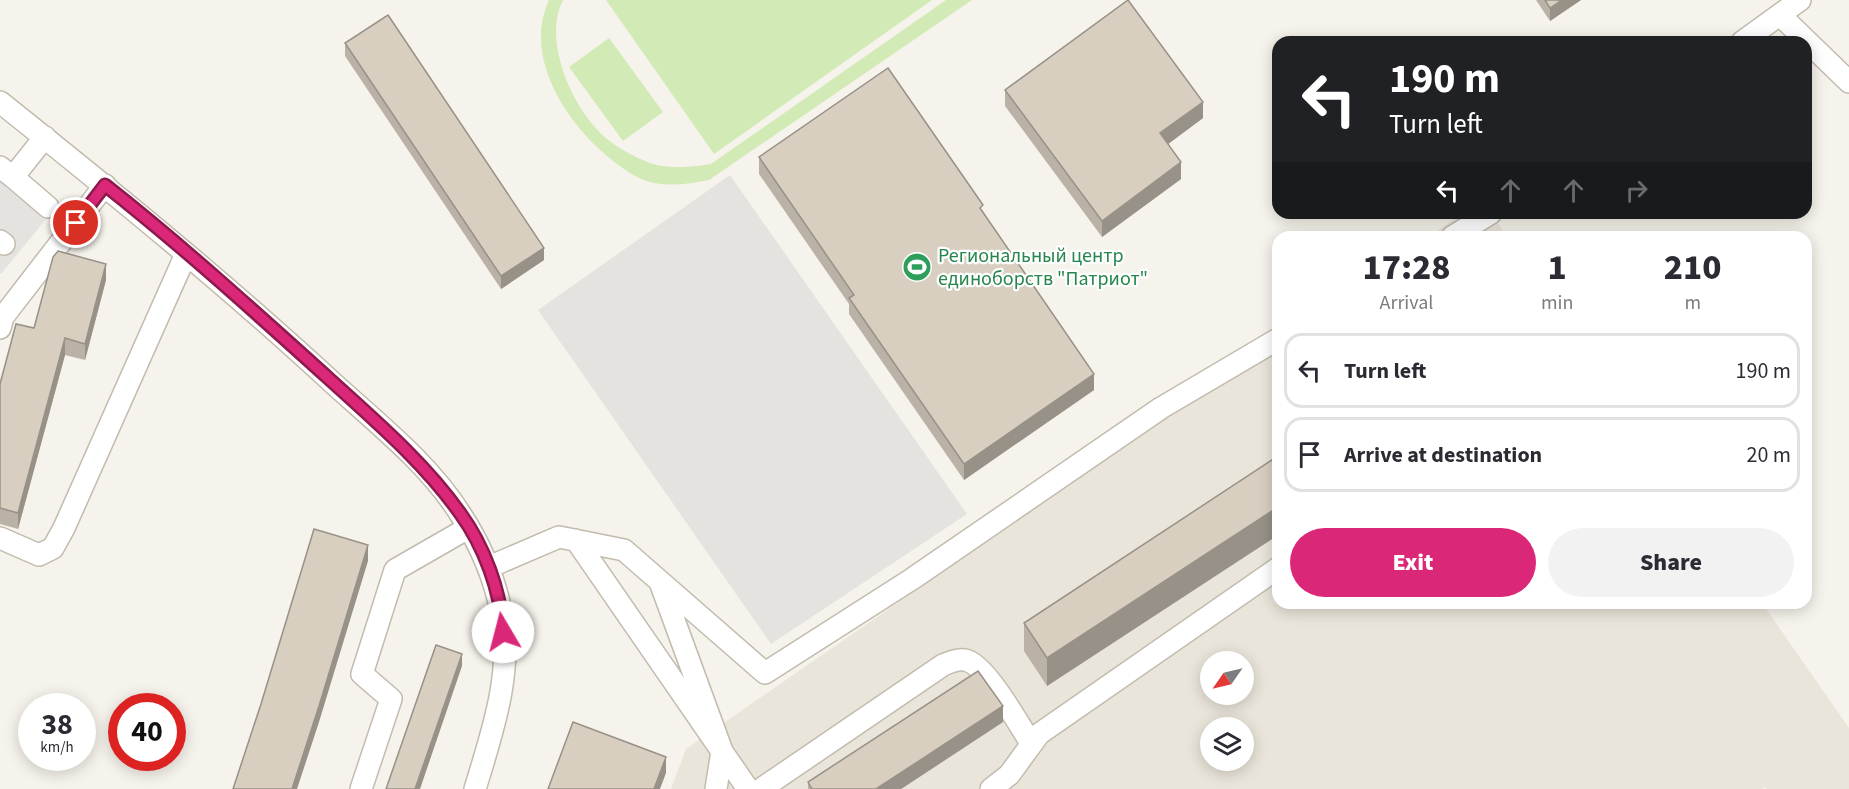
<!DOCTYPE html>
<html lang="en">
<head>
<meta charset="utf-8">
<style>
  body { margin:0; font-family:"Source Sans 3",sans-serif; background:#f2f2f3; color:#2b2b33; height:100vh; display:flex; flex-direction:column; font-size:22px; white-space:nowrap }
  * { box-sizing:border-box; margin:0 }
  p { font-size:20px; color:#7c7c81 }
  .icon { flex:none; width:33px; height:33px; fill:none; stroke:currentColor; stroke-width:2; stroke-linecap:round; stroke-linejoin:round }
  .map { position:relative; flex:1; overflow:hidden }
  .panel { position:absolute; left:1272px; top:231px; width:540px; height:378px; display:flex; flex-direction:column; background:#fff; border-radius:18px; box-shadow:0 3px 15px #0003 }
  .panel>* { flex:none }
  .hud { position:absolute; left:1272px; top:36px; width:540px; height:183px; border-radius:18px; box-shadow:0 3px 15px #0003; background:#202124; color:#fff; overflow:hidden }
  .needle { width:39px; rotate:236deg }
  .controls { position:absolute; left:1200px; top:651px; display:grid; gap:12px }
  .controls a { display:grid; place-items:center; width:54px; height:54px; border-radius:50%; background:#fff; box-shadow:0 3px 15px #0003; font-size:30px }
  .speed { position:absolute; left:18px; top:693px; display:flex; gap:12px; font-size:30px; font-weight:700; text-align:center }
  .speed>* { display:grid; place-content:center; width:78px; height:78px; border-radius:50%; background:#fff; box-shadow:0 3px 15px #0003; line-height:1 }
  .speed small { font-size:15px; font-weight:400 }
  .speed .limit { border:9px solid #d22; background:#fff; color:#111 }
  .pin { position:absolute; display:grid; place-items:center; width:51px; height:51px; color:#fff; margin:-26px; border:3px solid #fff; border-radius:50%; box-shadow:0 2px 6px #0007 }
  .me { position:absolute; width:66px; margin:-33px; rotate:352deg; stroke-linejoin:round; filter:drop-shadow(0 0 4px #0008) }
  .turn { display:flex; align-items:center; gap:21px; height:126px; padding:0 18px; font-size:27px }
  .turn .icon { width:78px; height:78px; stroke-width:2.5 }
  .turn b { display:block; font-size:42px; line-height:51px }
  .lanes { display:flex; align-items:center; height:57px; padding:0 18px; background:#0003; justify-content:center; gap:30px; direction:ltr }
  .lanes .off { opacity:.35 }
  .eta { display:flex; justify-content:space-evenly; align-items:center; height:102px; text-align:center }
  .eta b { font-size:36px; font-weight:800; line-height:42px }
  .cta { display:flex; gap:12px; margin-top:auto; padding:12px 18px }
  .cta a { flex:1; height:69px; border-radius:36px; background:#db2777; color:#fff; font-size:24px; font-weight:800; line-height:69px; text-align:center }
  .cta a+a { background:#f2f2f3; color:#2b2b33 }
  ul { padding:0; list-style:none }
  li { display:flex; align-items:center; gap:18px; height:75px; margin:0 12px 9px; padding:0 6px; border:3px solid #e1e1e2; border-radius:18px }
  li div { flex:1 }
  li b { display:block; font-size:22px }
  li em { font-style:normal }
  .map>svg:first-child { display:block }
  .residential { fill:#eae5da; fill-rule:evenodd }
  .green { fill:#d2eab5 }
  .parking { fill:#e5e3e0 }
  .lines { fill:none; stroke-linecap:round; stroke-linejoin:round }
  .minor-casing { stroke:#c2bbae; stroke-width:24 }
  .minor { stroke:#fff; stroke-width:21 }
  .wall { fill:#bab2a6 }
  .shaded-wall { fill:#979187 }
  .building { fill:#d8cfc1; stroke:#979187; stroke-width:1.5 }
  .route-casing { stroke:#8e194d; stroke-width:15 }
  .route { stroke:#db2777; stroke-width:10 }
  .labels { text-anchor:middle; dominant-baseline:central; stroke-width:4.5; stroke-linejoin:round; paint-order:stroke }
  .leisure-label { font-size:20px; fill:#27864d; stroke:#fff; text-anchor:start }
</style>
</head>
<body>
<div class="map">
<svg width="1849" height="789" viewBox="0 0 1849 789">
  <rect width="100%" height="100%" fill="#f6f3ec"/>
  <path class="residential" d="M1463,213H1491L1507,237H1428Z
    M1278,340V603H1762L1849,728V789H1767L1765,787L1762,789H671L686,749ZM1210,662H1244V694H1210ZM1210,728H1244V760H1210Z"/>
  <path class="green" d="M549,0H563C541,42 575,116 611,142C621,150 636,157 647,162C669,170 689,167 711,164L946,0H972L709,180C688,184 671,187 650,182C635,178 619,166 607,156C565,121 523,56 549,0Z
    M606,0H932L714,154Z
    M609,38L663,112L623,141L569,67Z"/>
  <path class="parking" d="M730,175L967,514L771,644L538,310Z
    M0,179L47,218L1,274L0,273Z"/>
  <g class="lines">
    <g class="minor-casing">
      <path id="minor" d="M1781,16L1849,82
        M1742,42L1800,0
        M0,102C114,193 227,285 334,384C378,424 429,464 461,515C480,544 494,577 501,611C514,670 492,733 475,789
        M0,167L13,177L45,137
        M13,177L48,207
        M1452,237L1491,213
        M0,241L4,244
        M0,328L3,317L105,185
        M0,538L39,555L53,548L64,528L186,254
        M576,540L748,789
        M489,567L559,537L624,550L765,673L912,579L1161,408L1278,339
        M660,582L722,751L716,789
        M361,789L391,699L362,674L395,570L468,528
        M761,789L943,665C950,662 957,659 965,660C985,663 1019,725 1031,743
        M991,789L1009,775L1039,734L1278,568"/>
    </g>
    <use href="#minor" class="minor"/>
  </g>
  <path class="wall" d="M1536,0H1581L1550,21Z
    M345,43L544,260L501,289L345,56Z
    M1005,90L1203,118L1168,144L1181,179L1102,237L1005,106Z
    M759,157L983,213L1094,390L964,480L849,314V304L759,174Z
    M106,280L85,360L65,355L18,529L0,524V384Z
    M1278,456V535L1047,686L1024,651V623Z
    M1003,722L901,789H808V782Z"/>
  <path class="shaded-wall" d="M1562,0H1581L1550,21V8Z
    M1203,102V118L1160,150V133Z
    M1181,162V179L1102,237V221Z
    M544,248V260L501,289V276Z
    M106,264V280L85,360V344Z
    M65,338V355L18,529V513Z
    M1094,374V390L964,480V464Z
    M1278,507V535L1047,686V658Z
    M368,545V561L319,722L297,789H292Z
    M462,654V666L420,789H415Z
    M1003,706V722L901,789H876Z
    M666,757V773L660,789H654Z"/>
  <path class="building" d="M1128,0L1203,102L1160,133L1181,162L1102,221L1005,90Z
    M1545,0H1562L1550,8Z
    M388,15L544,248L501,276L345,43Z
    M888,68L983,205L980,208L1094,374L964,464L849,298L854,295L759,157Z
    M58,251L106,264L85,344L65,338L18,513L0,508V384L16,324L34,328L53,257Z
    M1278,456V507L1047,658L1024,623Z
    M314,529L368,545L319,706L292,789H233L261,704Z
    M436,645L462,654L415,789H386Z
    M978,671L1003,706L876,789H812L808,782Z
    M573,722L666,757L654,789H548Z"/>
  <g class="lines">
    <g class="route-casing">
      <path id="route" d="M76,223L105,185C181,245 254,311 326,376C373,419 423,461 460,513C484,546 501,591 503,632"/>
    </g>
    <use href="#route" class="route"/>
  </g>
  <defs>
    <g id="stadium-disc" transform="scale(1.5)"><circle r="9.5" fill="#2e9e5b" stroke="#fff"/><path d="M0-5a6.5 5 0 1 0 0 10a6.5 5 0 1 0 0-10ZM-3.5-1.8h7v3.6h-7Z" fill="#fff"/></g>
  </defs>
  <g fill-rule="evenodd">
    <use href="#stadium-disc" x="917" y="267"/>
  </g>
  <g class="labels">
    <g class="leisure-label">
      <text x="938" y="256">Региональный центр<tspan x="938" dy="23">единоборств "Патриот"</tspan></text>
    </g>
  </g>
</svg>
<div class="controls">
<a><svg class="needle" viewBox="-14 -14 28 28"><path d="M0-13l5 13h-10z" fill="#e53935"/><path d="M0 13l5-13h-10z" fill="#7c7c81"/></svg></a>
<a><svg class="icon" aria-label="layers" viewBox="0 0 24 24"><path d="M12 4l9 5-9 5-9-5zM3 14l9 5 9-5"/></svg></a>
</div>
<div class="speed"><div>38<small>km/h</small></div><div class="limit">40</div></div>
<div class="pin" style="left:76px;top:223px;background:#d93025"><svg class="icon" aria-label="arrive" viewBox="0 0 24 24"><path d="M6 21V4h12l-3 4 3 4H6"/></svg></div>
<svg class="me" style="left:503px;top:632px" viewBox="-20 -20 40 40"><circle r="19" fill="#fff"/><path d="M0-13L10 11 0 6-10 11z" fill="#db2777"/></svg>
<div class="hud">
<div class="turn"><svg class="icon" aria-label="left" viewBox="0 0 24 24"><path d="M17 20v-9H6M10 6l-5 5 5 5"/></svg><div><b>190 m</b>Turn left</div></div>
<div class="lanes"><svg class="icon" aria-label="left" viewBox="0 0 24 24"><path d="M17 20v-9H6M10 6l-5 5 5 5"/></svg><svg class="icon off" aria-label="ahead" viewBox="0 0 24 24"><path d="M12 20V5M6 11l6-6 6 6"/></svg><svg class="icon off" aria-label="ahead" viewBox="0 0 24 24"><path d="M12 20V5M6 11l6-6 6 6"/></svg><svg class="icon off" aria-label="right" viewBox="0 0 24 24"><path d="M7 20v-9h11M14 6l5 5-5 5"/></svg></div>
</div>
<section class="panel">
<div class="eta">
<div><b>17:28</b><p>Arrival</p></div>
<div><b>1</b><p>min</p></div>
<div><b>210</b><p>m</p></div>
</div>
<ul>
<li><svg class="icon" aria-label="left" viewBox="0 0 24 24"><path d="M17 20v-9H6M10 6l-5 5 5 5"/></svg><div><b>Turn left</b></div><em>190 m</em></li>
<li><svg class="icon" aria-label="arrive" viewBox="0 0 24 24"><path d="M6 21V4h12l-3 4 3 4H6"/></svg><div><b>Arrive at destination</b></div><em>20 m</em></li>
</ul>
<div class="cta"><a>Exit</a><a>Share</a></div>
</section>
</div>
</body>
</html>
